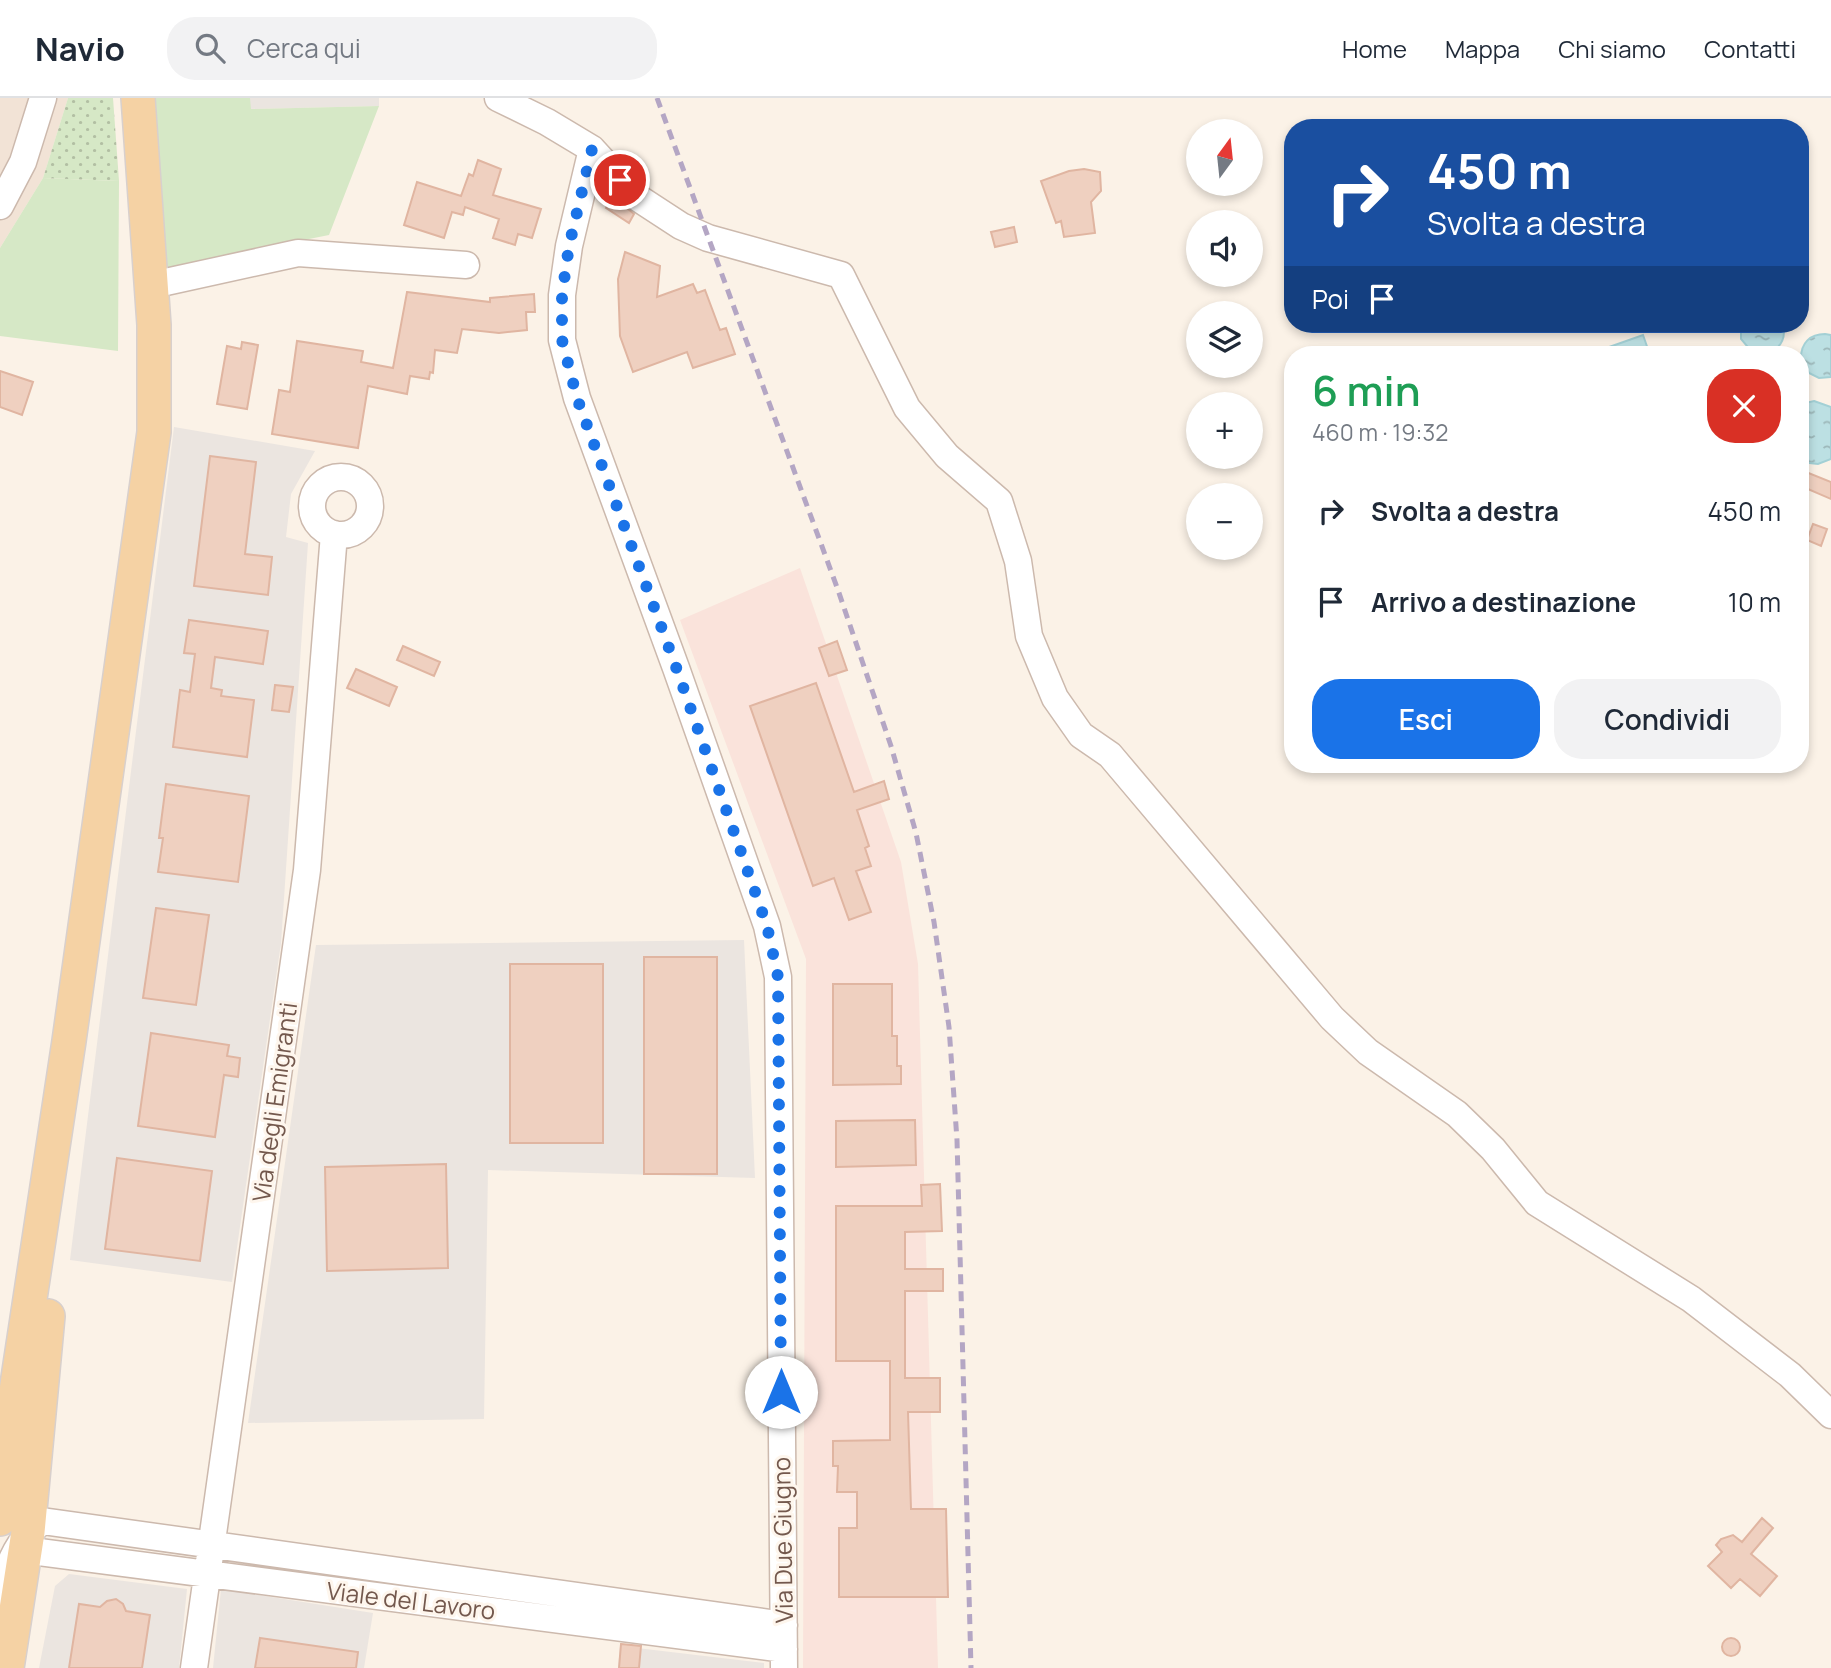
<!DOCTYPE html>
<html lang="it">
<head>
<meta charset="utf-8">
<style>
  body { margin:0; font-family:Manrope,sans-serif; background:#f2f2f3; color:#1f2937; height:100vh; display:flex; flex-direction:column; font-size:26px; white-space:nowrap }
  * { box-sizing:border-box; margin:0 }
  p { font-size:23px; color:#747a83 }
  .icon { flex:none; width:38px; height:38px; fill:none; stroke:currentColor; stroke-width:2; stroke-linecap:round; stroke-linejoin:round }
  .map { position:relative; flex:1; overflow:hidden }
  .drawer { position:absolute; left:1284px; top:248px; width:525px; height:427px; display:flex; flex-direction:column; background:#fff; border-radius:28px; box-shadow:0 4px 10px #0003 }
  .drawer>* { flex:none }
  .top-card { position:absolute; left:1284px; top:21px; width:525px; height:214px; border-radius:28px; box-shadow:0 4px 10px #0003; background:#1a4fa0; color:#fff; overflow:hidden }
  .needle { width:46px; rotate:15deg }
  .tools { position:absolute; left:1186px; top:21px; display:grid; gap:14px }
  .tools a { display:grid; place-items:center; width:77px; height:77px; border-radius:50%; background:#fff; box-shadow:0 4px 10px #0003; font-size:35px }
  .pin { position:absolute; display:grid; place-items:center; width:60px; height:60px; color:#fff; margin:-30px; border:4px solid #fff; border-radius:50%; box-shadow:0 2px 7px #0007 }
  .me { position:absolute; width:77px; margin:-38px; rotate:0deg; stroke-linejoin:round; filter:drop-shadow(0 0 5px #0008) }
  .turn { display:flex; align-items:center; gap:24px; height:147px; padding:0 28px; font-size:32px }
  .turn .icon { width:91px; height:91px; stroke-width:2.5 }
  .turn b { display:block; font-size:49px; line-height:60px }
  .then { display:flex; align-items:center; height:66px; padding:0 28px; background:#0003; gap:14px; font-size:26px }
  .round { display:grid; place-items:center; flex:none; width:74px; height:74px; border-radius:28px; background:#f2f2f3 }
  .head { display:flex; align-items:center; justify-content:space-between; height:119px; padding:0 28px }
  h1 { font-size:42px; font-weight:600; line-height:52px; color:#1e9e55 }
  .button { display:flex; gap:14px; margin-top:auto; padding:14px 28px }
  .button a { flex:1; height:80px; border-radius:28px; background:#1a73e8; color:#fff; font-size:28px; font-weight:600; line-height:80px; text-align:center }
  .button a+a { background:#f2f2f3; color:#1f2937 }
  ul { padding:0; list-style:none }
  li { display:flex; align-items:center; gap:21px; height:91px; padding:0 28px }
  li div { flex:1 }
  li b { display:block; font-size:26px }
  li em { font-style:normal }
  header { display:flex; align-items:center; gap:42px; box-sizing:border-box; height:98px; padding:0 35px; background:#fff; border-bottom:2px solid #e0e1e3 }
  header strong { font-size:33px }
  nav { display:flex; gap:38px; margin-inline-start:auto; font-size:24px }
  .search { width:490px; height:63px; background:#f2f2f3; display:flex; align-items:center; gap:18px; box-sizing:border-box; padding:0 24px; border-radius:28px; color:#747a83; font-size:26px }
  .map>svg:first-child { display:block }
  .residential { fill:#f2e3d6 }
  .commercial { fill:#fae3db }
  .industrial { fill:#ebe5e0 }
  .grass { fill:#d6e8c6 }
  .park { fill:url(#park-dots) }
  .water { fill:url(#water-ripples); stroke:#a3d0d5; stroke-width:2 }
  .building { fill:#efd0c0; stroke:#e0b5a1; stroke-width:2 }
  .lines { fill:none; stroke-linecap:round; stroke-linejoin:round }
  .minor-casing { stroke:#ccb9ad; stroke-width:29 }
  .major-casing { stroke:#d8d0cd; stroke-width:36 }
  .minor { stroke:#fff; stroke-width:26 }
  .major { stroke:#f5d2a4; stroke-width:33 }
  .rail { stroke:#b4a6c4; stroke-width:5; stroke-dasharray:10 7; stroke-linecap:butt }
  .route { stroke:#1a73e8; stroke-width:12; stroke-dasharray:0 21.6 }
  .labels { text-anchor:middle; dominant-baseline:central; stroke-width:6; stroke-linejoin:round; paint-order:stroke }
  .street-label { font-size:24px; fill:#73584d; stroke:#fef6ed }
</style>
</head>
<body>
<header>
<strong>Navio</strong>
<div class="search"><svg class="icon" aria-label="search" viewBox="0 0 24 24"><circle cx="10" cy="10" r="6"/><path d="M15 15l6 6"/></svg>Cerca qui</div>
<nav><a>Home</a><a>Mappa</a><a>Chi siamo</a><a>Contatti</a></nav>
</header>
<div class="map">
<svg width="1831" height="1570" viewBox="0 0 1831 1570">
  <defs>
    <pattern id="park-dots" width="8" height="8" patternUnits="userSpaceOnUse" patternTransform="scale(1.75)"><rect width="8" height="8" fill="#d6e8c6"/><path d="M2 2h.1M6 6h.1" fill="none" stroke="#b2bfa3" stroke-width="1.8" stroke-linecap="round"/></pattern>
    <pattern id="water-ripples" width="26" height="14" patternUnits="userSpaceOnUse" patternTransform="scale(1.75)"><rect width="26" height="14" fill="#bce0e3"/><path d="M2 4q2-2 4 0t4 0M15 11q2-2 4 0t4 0" fill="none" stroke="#9db8ba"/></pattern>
  </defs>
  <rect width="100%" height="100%" fill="#fbf2e7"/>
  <path class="residential" d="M0,0H68L43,80L0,150Z"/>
  <path class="commercial" d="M800,470L901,764L918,866L938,1570H803L806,861L680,522Z"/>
  <path class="industrial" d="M250,0H379V8L250,11Z
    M174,329L315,353L291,396L286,439L308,445L281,845L232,1184L70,1162Z
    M744,842L755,1080L488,1072L484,1321L248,1325L316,847Z
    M69,1476L187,1491L179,1570H39L55,1488Z
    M221,1491L373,1515L364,1570H213Z
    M620,1548L764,1565V1570H618Z"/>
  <path class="grass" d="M151,0H250L251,11L379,8L329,137L165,170Z
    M43,80L119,83L118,253L0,238V150Z"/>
  <path class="park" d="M68,0H113L119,83L43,80Z"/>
  <path class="water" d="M1741,226H1783C1786,239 1782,249 1769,255L1752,254L1741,241Z
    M1825,236L1831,237V279L1819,280L1809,275L1801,260C1801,245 1810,236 1825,236Z
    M1643,237L1650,257H1599L1598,253Z
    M1814,303L1831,309V361L1818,366L1801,364V306Z"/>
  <path class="building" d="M478,62L501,71L493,97L541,111L532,140L518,136L515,147L493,140L499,121L465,109L463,117L452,114L444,140L404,127L417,84L461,98L469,76L473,78Z
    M1084,71L1100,74L1101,93L1091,104L1095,135L1064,139L1061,123L1056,125L1041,83L1069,73Z
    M613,98L634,116L629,125L606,110Z
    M1014,129L1017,144L995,149L991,134Z
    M625,154L660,168L657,199L693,186L697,195L705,192L720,232L726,230L735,256L693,270L687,254L633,274L620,238L618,181Z
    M407,194L490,204V200L534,196L535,214H526L527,232L499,235L462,231L457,255L435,252L433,275L430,274L429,281L410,278L407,296L368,288L358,350L272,336L279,292L290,294L297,243L363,253L361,264L393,270Z
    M242,244L258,247L247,311L217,306L227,248L241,251Z
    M0,273L33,284L22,317L0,309Z
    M210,358L256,364L245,456L272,459L268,497L194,488Z
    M1801,372L1831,384V401L1801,388Z
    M1813,426L1827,431L1821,448L1807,442Z
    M189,522L268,533L263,566L215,559L211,590L222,592L221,598L254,602L247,659L173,649L180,592L190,594L195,556L184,555Z
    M837,543L847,572L829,578L819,550Z
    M403,548L440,564L434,578L397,562Z
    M356,571L397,589L389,608L347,590Z
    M816,585L854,694L884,683L889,701L857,712L869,748L865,750L871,768L856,773L871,814L849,822L834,780L813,788L750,608Z
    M275,587L293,589L289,614L272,612Z
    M166,686L249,698L238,784L158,774L163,740H159Z
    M156,810L209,817L196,907L143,900Z
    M644,859H717V1076H644Z
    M510,866H603V1045H510Z
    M833,886H892V938H897V968H901V986L833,987Z
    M151,935L229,947L227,958L240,960L238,979L224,977L215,1039L138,1028Z
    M915,1022L916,1067L836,1069V1023Z
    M117,1060L212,1073L200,1163L105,1151Z
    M446,1066L448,1170L327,1173L325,1069Z
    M940,1086L942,1133L905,1134V1171H943V1193H905V1280H940V1314H908L911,1411H946L948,1499H839V1430H857V1394H837L838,1368H833V1343L890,1342V1263H836V1108H922L921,1087Z
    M1762,1420L1773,1430L1751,1456L1777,1478L1760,1498L1740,1481L1731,1490L1708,1468L1722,1454L1716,1447L1721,1441L1733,1437L1742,1444Z
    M116,1501L123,1506L126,1513L150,1517L142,1570H69L79,1506L100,1509L107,1503Z
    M1722 1549a9 9 0 1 1 18 0a9 9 0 1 1-18 0Z
    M260,1540L358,1554L356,1570H255Z
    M621,1546L641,1548L639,1570H619Z"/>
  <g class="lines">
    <g class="minor-casing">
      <path id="minor" d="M498,0L547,24L592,51L635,98L681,128L708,140L841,177L907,310L947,358L999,403L1018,463L1029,538L1055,600L1081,637L1110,657L1332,920L1368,954L1457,1016L1493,1051L1537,1105L1691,1201L1790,1277L1831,1317
        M592,51L569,148L562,197V242L577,300L676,570L767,828L778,879L784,1570
        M0,108L23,64L43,0
        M152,187L298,155L466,167
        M312 408a29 29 0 1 1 58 0a29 29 0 1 1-58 0Z
        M39,1454L784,1551
        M0,1506C5,1473 15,1444 42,1423L784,1527
        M194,1570L307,772L334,436"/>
    </g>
    <g class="major-casing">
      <path id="major" d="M0,1421L13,1313L69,943L154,334V227L138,0
        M7,1570L28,1434L48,1218"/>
    </g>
    <use href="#minor" class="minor"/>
    <use href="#major" class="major"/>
    <path class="rail" d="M657,0L838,492L891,648L916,735L934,824L949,929L957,1042L971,1570"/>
  </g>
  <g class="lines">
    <path class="route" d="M620,82L592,51L569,148L562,197V242L577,300L676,569L767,828L778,879L781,1294"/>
  </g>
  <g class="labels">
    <g class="street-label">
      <text transform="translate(274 1004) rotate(-82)">Via degli Emigranti</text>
      <text transform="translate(782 1442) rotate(-91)">Via Due Giugno</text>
      <text transform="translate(411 1502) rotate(7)">Viale del Lavoro</text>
    </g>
  </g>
</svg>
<div class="tools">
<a><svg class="needle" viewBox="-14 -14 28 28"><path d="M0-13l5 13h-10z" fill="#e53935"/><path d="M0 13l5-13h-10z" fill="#747a83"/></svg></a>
<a><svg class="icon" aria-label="sound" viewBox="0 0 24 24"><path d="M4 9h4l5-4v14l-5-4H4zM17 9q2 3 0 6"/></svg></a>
<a><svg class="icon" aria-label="layers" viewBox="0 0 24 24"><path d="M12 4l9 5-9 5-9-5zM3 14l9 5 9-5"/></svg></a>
<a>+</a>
<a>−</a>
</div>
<div class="pin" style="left:620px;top:82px;background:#d93025"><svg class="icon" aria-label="arrive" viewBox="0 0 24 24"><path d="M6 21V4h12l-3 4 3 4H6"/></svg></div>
<svg class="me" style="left:781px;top:1294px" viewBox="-20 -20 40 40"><circle r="19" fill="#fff"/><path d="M0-13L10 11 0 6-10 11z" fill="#1a73e8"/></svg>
<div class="top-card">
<div class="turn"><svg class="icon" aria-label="right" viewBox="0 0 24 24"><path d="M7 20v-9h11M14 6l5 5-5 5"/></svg><div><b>450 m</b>Svolta a destra</div></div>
<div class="then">Poi<svg class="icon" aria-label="arrive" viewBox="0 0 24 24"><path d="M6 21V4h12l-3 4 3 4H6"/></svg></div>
</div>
<section class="drawer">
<div class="head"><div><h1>6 min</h1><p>460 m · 19:32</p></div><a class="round" style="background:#d93025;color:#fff"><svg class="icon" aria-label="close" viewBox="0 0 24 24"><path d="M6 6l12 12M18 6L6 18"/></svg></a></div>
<ul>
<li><svg class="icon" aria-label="right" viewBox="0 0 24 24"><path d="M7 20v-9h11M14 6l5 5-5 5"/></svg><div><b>Svolta a destra</b></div><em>450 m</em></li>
<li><svg class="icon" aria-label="arrive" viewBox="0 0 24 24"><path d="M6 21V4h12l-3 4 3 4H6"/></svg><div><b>Arrivo a destinazione</b></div><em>10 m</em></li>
</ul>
<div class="button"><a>Esci</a><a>Condividi</a></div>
</section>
</div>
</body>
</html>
